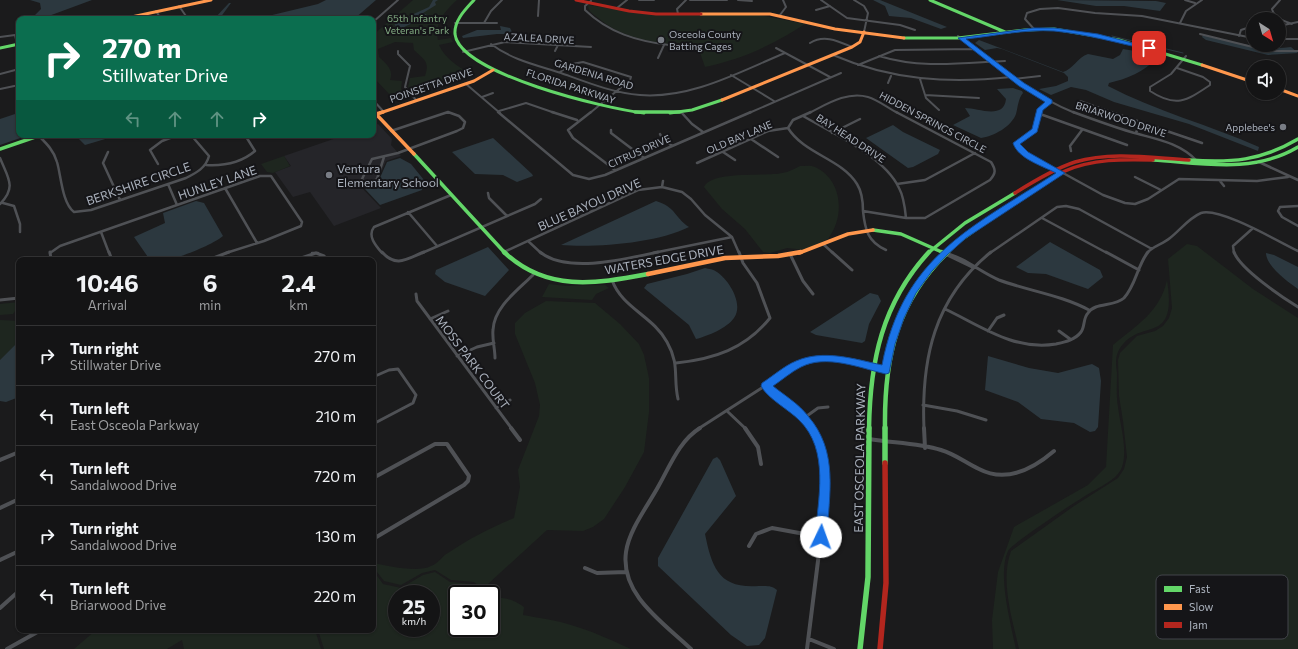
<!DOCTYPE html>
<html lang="en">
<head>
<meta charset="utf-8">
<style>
  body { margin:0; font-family:Commissioner,sans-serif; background:#1d1d1e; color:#f1f3f6; height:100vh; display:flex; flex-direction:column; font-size:15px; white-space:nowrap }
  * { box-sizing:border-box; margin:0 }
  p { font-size:13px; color:#9d9ea0 }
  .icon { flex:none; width:22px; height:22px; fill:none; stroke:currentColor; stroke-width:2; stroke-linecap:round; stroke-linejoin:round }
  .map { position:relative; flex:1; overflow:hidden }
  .panel { position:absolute; left:16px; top:257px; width:360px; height:376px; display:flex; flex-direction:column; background:#141415; border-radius:8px; box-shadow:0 1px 3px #0004,0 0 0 1px #333334 }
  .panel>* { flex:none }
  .top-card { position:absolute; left:16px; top:16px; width:360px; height:122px; border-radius:8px; box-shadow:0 1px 3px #0004,0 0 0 1px #333334; background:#0b6e4f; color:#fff; overflow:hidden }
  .needle { width:26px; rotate:143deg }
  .controls { position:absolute; left:1246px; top:12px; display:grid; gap:8px }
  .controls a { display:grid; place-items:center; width:40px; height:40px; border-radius:50%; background:#141415; box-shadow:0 1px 3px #0004,0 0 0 1px #333334; font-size:20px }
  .speed { position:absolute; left:388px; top:585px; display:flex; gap:8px; font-size:20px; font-weight:700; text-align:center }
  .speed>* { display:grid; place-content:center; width:52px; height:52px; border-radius:50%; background:#141415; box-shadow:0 1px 3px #0004,0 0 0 1px #333334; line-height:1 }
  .speed small { font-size:10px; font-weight:400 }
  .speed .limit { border:2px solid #111; border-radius:6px; background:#fff; color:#111 }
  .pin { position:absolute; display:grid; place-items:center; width:34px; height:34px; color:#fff; margin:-17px; border-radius:8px; box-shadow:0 2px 6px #0006 }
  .me { position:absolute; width:44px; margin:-22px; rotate:3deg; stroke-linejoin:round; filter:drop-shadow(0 0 3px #0008) }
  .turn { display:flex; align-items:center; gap:14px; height:84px; padding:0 20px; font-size:18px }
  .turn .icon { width:52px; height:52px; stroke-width:2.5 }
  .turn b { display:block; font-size:28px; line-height:34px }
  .lanes { display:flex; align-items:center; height:38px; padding:0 20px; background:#0003; justify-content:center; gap:20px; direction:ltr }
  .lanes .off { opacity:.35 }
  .eta { display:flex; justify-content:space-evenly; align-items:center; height:68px; text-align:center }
  .eta b { font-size:24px; font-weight:700; line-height:28px }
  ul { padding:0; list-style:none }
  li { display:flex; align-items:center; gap:12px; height:60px; padding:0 20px; border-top:1px solid #333334 }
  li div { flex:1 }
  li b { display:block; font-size:15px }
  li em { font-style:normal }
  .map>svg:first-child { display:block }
  .built { fill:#252529 }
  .green { fill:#1e261f; fill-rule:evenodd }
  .water { fill:#2c383f }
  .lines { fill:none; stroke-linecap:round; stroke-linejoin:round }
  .stream { stroke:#2c383f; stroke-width:1 }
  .street-far3 { stroke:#4f5155; stroke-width:2 }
  .street-far2 { stroke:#4f5155; stroke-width:2.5 }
  .street-far1 { stroke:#4f5155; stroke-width:3 }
  .street { stroke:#4f5155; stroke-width:4 }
  .fast-far3 { stroke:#63d668; stroke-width:3 }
  .fast-far2 { stroke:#63d668; stroke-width:3.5 }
  .fast-far1 { stroke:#63d668; stroke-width:4.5 }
  .fast { stroke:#63d668; stroke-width:5.5 }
  .slow-far2 { stroke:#ff974d; stroke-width:3 }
  .slow-far1 { stroke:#ff974d; stroke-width:3.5 }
  .slow { stroke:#ff974d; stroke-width:4.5 }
  .jam-far2 { stroke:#b3261e; stroke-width:3 }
  .jam-far1 { stroke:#b3261e; stroke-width:3.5 }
  .jam { stroke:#b3261e; stroke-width:5.5 }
  .route { fill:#1a73e8; stroke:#114b97 }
  .poi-dot { fill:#797d85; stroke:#151518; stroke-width:1.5 }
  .labels { text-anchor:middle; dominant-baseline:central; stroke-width:4; stroke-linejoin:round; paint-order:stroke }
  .far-park-label { font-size:10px; fill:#81a981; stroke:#151518 }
  .far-poi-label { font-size:10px; fill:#abb2bd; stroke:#151518; text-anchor:start }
  .far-street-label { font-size:10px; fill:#abb2bd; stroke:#151518 }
  .poi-label { font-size:12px; fill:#abb2bd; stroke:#151518; text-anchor:start }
  .street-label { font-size:12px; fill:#abb2bd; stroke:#151518 }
  .key { fill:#151518; stroke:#42444a; stroke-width:1 }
  .key-label { font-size:11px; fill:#abb2bd }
</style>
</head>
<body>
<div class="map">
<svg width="1298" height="649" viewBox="0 0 1298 649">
  <rect width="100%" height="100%" fill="#1b1b1c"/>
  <path class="built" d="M378,124L392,139L391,145L401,156L386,161L378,180L363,189L381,208L334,226L310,192L293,197L275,172L291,166L284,156L345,135H373V125Z"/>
  <path class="green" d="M413,0H457C445,11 434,23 438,40L451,38L453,42L439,45C445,58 457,66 469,73L411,92L408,87L410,78L425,76C430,61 424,60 414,50L413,43L395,42L378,49L379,57C386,64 394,69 390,80L402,81L401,89L405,94L393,98L373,77V35Z
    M588,5L656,15H759L805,24C773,45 742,59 705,67L698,47H670V44C643,41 618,35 597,17C593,14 588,11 588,5Z
    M284,156L290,166L273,173L267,172L261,164Z
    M800,166C805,166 811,165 815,167C843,180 845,217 828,239L805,250L787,248L770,253L763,252L745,229L722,209L704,187C712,170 765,177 782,173C789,172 794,169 800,166Z
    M1187,244L1197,246L1253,289L1298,318V649H1019C1012,618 1000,581 1011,551L1074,506L1118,478L1124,469L1127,457L1123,421L1119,396L1118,360L1120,353L1137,336L1155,331L1163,326L1169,318L1172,308L1168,259Z
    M1167,280C1178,350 1138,314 1118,352C1115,358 1116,367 1117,373C1117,384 1116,396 1118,407C1120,424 1128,450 1122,467C1118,479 1100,487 1090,493C1078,500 1012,543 1008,551C997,574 1011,624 1016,649H993L992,620L998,572L1014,527L1088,485L1106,467L1113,345C1137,325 1160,312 1167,280Z
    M549,284L566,286L605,285L609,288L596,294L592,300L542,297Z
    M546,301L595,303L620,324L639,344L644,355L649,378V412L644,452L625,487L604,519L593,527L583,531L547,530L488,584V594L474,582L451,580L435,570L422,573L401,585L384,581L377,572L373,571V563C388,566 418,573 431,566C438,564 442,556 448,553C470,538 490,528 514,518L520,487L518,470L539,416L540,405L535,383L515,334V323L525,313Z
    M19,302V306L13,314L0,315V304Z
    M0,320L19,321V341L0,360Z
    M435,572L450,582L473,584L484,594H457V628H491V598C504,597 513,599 524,607L523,615C539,618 556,620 571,625C592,631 611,640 631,649H324L318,630H373V574L375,573L383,584L401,588L423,575ZM397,594H431V628H397Z
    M96,630H315L321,649H184L182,640L167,649H74Z"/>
  <path class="water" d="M30,0H92L46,17L31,19L41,9L40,3Z
    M326,0H376L354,19H322L317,17L300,15L272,19H214L229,3H231L220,18L264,17L318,4Z
    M433,0H438L435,2L436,5L423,13L429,16C416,23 410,22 397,32H395L396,27L394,23L429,7Z
    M873,0H880L947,27L941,29L911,18L889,16L885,6Z
    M1057,0L1156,1L1166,3L1160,11L1124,6H1096Z
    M500,26L510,28L512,32H518L517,34H497L463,38L462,36L477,30H501Z
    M1203,35C1231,41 1262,51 1291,47L1298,53L1268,55L1206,40L1202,37Z
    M979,40L1063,72C1072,70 1078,57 1088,54L1113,59L1120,55L1123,49L1147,53L1156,58C1145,72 1126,79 1109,83L1108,86C1156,111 1209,125 1259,147L1258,151L1189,124L1114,102L1086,90L1071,87L1051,95L1039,89L1056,86L1068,81V77L1064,73L1002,49L997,48L985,50L975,43Z
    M1013,88L1022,91L1023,93C1018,99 1018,107 1016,114C1011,127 994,136 981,138L953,125L970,116L965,108C978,108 1004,120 1006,99L997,89Z
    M15,114L19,115V135H29L0,145V119Z
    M893,125L903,132L940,150L938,154L913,167L908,168L866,138Z
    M75,135H147L112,137L85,145Z
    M493,138L532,174L533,176L517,182L503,175L475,174L452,152Z
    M400,158L411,164L424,180L422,190L380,205L365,189L379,180L387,162Z
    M196,201L204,203L223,236C214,244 178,259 165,260C160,260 155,260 150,260L134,237L165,223L163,213Z
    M656,201C676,207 674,217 689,227C658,243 595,248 561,245Z
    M1050,242L1100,270L1103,277L1088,289L1046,274L1028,273L1016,267Z
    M488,247L509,270L485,296L445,282L435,274L436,270Z
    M1266,253L1274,255L1298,267V289C1288,282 1266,266 1266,253Z
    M705,268C709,269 713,269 717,272C729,280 744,304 734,318C727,328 708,336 696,339L689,325L644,288L647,284L687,274Z
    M870,293L878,295L881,301L869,324L865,341L862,343L816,335L810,332Z
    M19,341V397L6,402L0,401V360Z
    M988,356L1029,368L1058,373L1092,364L1099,368L1101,381L1098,427L1095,431L1090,432L1074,423L1041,419L1018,402L985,390Z
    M717,457L720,460L736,496L705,534C712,568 719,589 759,586C765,586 772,585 777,590L765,638L759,645L747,646L731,635L658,566V558L713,459Z"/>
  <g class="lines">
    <path class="stream" d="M1112,36L1183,53"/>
    <path class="street-far3" d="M639,0H654
      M690,0H727
      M738,0L752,1
      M821,0L847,18L900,25L915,30
      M854,0L864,6L868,13L864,32
      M1185,0L1195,3
      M1280,0L1272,9C1274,18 1284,21 1292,24
      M591,1L585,6V10C609,33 637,41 669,45
      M179,6L188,19
      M617,8L627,0
      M816,10L830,6
      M156,11L161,19
      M678,14L677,9L686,0
      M780,15L786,7L783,0
      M538,16L539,0
      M67,19H75
      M1250,20L1253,22
      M373,22L398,0
      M455,23H497
      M484,23L491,11L502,0
      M1180,23L1186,11L1202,0
      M1279,26L1298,22
      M1034,29L1025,19L1027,13L1040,9L1058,8L1095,13L1142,16L1253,38
      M1200,34L1269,51H1298
      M958,36C995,66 1031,95 1075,113
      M1239,36L1241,30L1253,26
      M0,37L15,35L17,44
      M1279,39H1298
      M810,43C824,34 838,41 852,47
      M491,44C512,60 536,65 561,73C586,82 613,93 640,95C691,99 739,72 785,53
      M776,48L830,77
      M398,51V54L410,66L405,87L416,100
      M555,51L558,45
      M463,52L505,42L591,47
      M833,55C891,80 949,84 1011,77
      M879,56C921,69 962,63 1005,61
      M658,58L664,45
      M858,65L895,50L974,49
      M1177,68L1203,77L1210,82V85C1186,101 1176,108 1150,91V87L1171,74L1186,56
      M560,72L572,64L583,62L631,77L630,80L590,113
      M0,74L19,69
      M731,75L774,101
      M920,79L926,98L939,110
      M1014,79L1040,76
      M888,83L891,76
      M466,84L500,113
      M0,89L19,85
      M925,95L979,98
      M482,97L493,93
      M373,100L383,111
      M1080,101L1114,113
      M499,111L526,103L555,113
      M446,113H450
      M749,113L841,73
      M809,113C827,104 847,91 868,97C878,100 888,108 898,113
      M1039,113L1040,109L1050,102"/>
    <path class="street-far2" d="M498,112L573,175L589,179L605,175L751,112
      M552,112L577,120
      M591,112L568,130L573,138L615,170
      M681,112L692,124L703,132
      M811,112L793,120L788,128C804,154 842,159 857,184C862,192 863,202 863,211
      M1039,112L1035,130L1017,143C1024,158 1044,164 1058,171
      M1073,112C1092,119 1111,126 1131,132C1155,139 1179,142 1197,161
      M1111,112L1202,143
      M1040,114L1127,145
      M803,116C832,133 884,156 899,188C904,197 905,208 906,218
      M611,130V133L644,158
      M832,133L860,119
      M1136,133L1140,122
      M660,134L662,138L672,146
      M294,135L304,137L312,135
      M39,136C47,144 54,151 57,162C61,175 62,203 74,212L91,210L186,178C196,173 206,168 209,156L191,135
      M751,139L778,157
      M1071,151L1070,146L1082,130
      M108,152L103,163L120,200
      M723,152L735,160
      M384,157L377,179L369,183L364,182L362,179L372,159L398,153L457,131L463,128L465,122L459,116L448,112L391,131
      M0,158C8,178 17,187 0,204
      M1259,162L1298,180
      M697,163L768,131L788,128
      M158,164L150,150L162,141L178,135
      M206,165C224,166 241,163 255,151L245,135
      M1063,173L1103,195L1125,203L1135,204L1148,199L1179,179L1257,181L1288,177
      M1135,177L1161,190
      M1220,181L1224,186
      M168,184L177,205
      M897,184L925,180L975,153
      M662,187L663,181
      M225,188L257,243
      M488,193L489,198L507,216
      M3,203L14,206L20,224V232
      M1298,206L1280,207L1278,211L1282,217L1298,226
      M863,211L906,218H925L990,180C996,173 996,170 991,162L896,112
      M863,211C865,230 868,242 886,250
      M408,212L437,246
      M1042,218L1107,253
      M101,232L109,253
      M528,241L541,253
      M823,244L833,253
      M504,252L638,190L662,187L682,192L691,199L705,215L732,237L739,253
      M50,253L60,246L260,176H271L302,222L301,226L264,241L226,253
      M312,253H318
      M382,253C376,246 367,236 374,227L451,195
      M422,253L535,204L541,199
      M653,253L732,237
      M990,253L1057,207L1066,206L1079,209L1152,249
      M1147,253C1153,246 1163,244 1170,238C1180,230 1189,218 1201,213C1220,207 1279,242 1298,251
      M1234,253L1233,246L1252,229"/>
    <path class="street-far1" d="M50,252L51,260
      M109,252L112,260
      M382,252C396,268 407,259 424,252
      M540,252C567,274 626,259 658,252
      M832,252L852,270
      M1106,252L1139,270
      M1234,252C1240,269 1282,297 1298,307
      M944,253C964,257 980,272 999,280C1029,291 1061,295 1089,310
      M790,254L803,281L813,294
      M945,254L972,267
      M208,260L229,252
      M295,260L316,253L324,256L327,260
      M612,280C622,308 653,316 667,342C680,365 673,377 678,399
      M416,294L417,301L512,429
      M0,300L19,298
      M945,309C981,326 1014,351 1056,344C1065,342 1075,340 1081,332C1085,327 1083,318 1088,313C1095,302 1114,307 1124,298C1136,285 1137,266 1148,252
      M430,319L448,311
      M373,329V331
      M988,331L997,318L1004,315
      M1059,331L1070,339
      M457,356L477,347L494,343
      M495,358C495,349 492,339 493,330C494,307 518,290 533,275
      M676,363C714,359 745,349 770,318L757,283L743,263L739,252
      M373,377L389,370L398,369L416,395L413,403L373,424
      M766,386L804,418L812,429
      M923,405L957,411L986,420
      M496,408L510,400
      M727,411L746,429
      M804,418L818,408L828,407
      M698,429L799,364L819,359H836L886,370
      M924,429C921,359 934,298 991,252"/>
    <path class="street" d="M511,428L520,440
      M745,428L758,447L761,464
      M924,428L925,448
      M869,439C893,443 918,443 941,450C955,454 966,463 979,469C1006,483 1033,469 1054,451
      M0,460L19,452
      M373,478L435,444H447L469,476L468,481L464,485L373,539
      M0,508L19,499
      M749,546L756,534L772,528L821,537
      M0,560L19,551
      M585,568L597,573L626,572
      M0,608L19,591
      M809,639L834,649
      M7,649L41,630
      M691,649C664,623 620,595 626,552C629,530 647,507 658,487C670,466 679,441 700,428
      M807,649L821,537L826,465L817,437L811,428"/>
    <path class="fast-far3" d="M474,0C466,9 454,20 455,34C459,74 608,109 644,113
      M930,0L1005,32
      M904,38H958L1025,30L1054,29L1119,40L1202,65
      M0,48L19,44
      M670,113L692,110L722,100"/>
    <path class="fast-far2" d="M635,112H680
      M0,149L41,135
      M414,154L505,253
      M1153,160C1202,163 1253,174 1298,147
      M1189,160C1231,163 1261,161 1298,139
      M873,230L901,234L944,253
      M928,253L965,223L1015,193
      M947,253L958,242L992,218"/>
    <path class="fast-far1" d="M504,252C546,292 595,284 648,274
      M942,252L944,253
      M869,429C870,361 882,303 929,252
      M885,429C884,359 896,302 948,252"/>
    <path class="fast" d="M885,428V463
      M860,649L868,577L869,428"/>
    <path class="slow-far2" d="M701,14H770L835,29L904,38
      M122,19L211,0
      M1202,65L1253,82
      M1279,89L1298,96
      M722,100L852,47L860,42L864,32
      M380,113L474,81L493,70"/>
    <path class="slow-far1" d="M383,112L376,114L414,154
      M799,253L848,234L873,230"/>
    <path class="slow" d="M648,274L725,258L778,256L801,252"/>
    <path class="jam-far2" d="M576,0L629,11L656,14H701"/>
    <path class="jam-far1" d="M1015,193C1034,181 1054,169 1075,162C1112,151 1152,158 1189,160
      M992,218C1016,203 1039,183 1065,171C1092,159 1124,159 1153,160"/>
    <path class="jam" d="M880,649L886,583L885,463"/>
  </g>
  <path class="route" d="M1034,28H1054L1098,34L1152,48L1149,50C1118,43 1086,34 1054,31C1025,29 994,36 966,39L1024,83L1052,100V103L1043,110L1037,132L1020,144L1028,152L1065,173L966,238L947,255L932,271L916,293L904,318L895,344L889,373L886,374C860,368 826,354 801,367C791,372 782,380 773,386C784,395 799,404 808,416C839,452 829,493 827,537L825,541L821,542L817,541L815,537C818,499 830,450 799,420C789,410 767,398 761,386L762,383C773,376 784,366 796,361C824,349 854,359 882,365C903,256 971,228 1056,173C1043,166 1018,159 1013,143L1032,129L1037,109L1045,102L1019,86L958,38Z"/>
  <g class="poi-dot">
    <circle cx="661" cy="40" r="4"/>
    <circle cx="1283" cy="127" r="4"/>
    <circle cx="329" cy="175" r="4"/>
  </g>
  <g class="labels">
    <g class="far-park-label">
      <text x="417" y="18">65th Infantry<tspan x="417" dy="12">Veteran's Park</tspan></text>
    </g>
    <g class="far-poi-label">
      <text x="669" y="34">Osceola County<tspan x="669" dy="12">Batting Cages</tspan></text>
      <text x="1275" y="127" text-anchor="end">Applebee's</text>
    </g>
    <g class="far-street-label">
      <text transform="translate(539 38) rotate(3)">AZALEA DRIVE</text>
      <text transform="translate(594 74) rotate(17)">GARDENIA ROAD</text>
      <text transform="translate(431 85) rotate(-19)">POINSETTA DRIVE</text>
      <text transform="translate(571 86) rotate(18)">FLORIDA PARKWAY</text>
      <text transform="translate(1121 119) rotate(18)">BRIARWOOD DRIVE</text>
      <text transform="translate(933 122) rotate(28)">HIDDEN SPRINGS CIRCLE</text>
      <text transform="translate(739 137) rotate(-23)">OLD BAY LANE</text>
      <text transform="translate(851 138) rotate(33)">BAY HEAD DRIVE</text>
      <text transform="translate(639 151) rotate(-24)">CITRUS DRIVE</text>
    </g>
    <g class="poi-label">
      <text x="337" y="168">Ventura<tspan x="337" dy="14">Elementary School</tspan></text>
    </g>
    <g class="street-label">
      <text transform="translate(217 182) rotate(-19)">HUNLEY LANE</text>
      <text transform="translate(138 183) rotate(-19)">BERKSHIRE CIRCLE</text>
      <text transform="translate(589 204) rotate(-24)">BLUE BAYOU DRIVE</text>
      <text transform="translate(664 259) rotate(-10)">WATERS EDGE DRIVE</text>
      <text transform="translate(473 362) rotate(53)">MOSS PARK COURT</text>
      <text transform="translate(859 458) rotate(-89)">EAST OSCEOLA PARKWAY</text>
    </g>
  </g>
  <rect x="1156" y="575" width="132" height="64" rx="6" class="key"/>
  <rect x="1164" y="586" width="18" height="6" fill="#63d668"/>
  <rect x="1164" y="604" width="18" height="6" fill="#ff974d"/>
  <rect x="1164" y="622" width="18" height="6" fill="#b3261e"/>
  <g class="key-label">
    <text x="1189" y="593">Fast</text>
    <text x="1189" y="611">Slow</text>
    <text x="1189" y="629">Jam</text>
  </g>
</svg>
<div class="controls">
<a><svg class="needle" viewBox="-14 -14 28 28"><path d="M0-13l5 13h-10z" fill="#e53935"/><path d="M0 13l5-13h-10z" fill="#9d9ea0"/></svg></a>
<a><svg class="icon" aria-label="sound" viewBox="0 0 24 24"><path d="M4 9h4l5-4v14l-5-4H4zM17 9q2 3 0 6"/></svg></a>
</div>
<div class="speed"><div>25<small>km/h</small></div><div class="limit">30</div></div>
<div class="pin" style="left:1149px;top:48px;background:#d93025"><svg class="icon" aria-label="arrive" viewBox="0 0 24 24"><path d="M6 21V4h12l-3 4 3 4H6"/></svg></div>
<svg class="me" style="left:821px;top:537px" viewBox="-20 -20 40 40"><circle r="19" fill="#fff"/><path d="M0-13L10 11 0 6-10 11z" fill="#1a73e8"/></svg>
<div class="top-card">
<div class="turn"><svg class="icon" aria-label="right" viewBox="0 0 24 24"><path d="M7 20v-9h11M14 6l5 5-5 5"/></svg><div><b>270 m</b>Stillwater Drive</div></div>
<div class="lanes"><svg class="icon off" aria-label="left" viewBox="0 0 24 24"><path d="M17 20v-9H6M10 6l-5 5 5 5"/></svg><svg class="icon off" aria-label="ahead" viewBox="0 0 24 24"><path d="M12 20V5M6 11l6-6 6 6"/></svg><svg class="icon off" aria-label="ahead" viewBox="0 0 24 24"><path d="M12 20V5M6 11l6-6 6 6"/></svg><svg class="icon" aria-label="right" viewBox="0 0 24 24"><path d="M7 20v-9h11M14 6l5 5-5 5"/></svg></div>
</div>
<section class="panel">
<div class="eta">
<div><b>10:46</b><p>Arrival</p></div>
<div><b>6</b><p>min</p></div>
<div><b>2.4</b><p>km</p></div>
</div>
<ul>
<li><svg class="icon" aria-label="right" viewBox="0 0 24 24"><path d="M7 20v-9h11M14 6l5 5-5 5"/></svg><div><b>Turn right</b><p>Stillwater Drive</p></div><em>270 m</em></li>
<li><svg class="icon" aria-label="left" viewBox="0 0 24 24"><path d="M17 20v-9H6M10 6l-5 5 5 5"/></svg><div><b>Turn left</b><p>East Osceola Parkway</p></div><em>210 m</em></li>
<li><svg class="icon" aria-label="left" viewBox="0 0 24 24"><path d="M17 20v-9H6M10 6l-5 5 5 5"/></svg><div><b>Turn left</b><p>Sandalwood Drive</p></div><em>720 m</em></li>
<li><svg class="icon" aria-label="right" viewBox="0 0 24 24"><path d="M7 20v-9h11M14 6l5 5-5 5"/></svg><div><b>Turn right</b><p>Sandalwood Drive</p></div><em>130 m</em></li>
<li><svg class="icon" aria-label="left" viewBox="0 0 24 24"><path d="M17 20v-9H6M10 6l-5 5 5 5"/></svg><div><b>Turn left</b><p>Briarwood Drive</p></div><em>220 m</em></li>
</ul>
</section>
</div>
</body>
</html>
